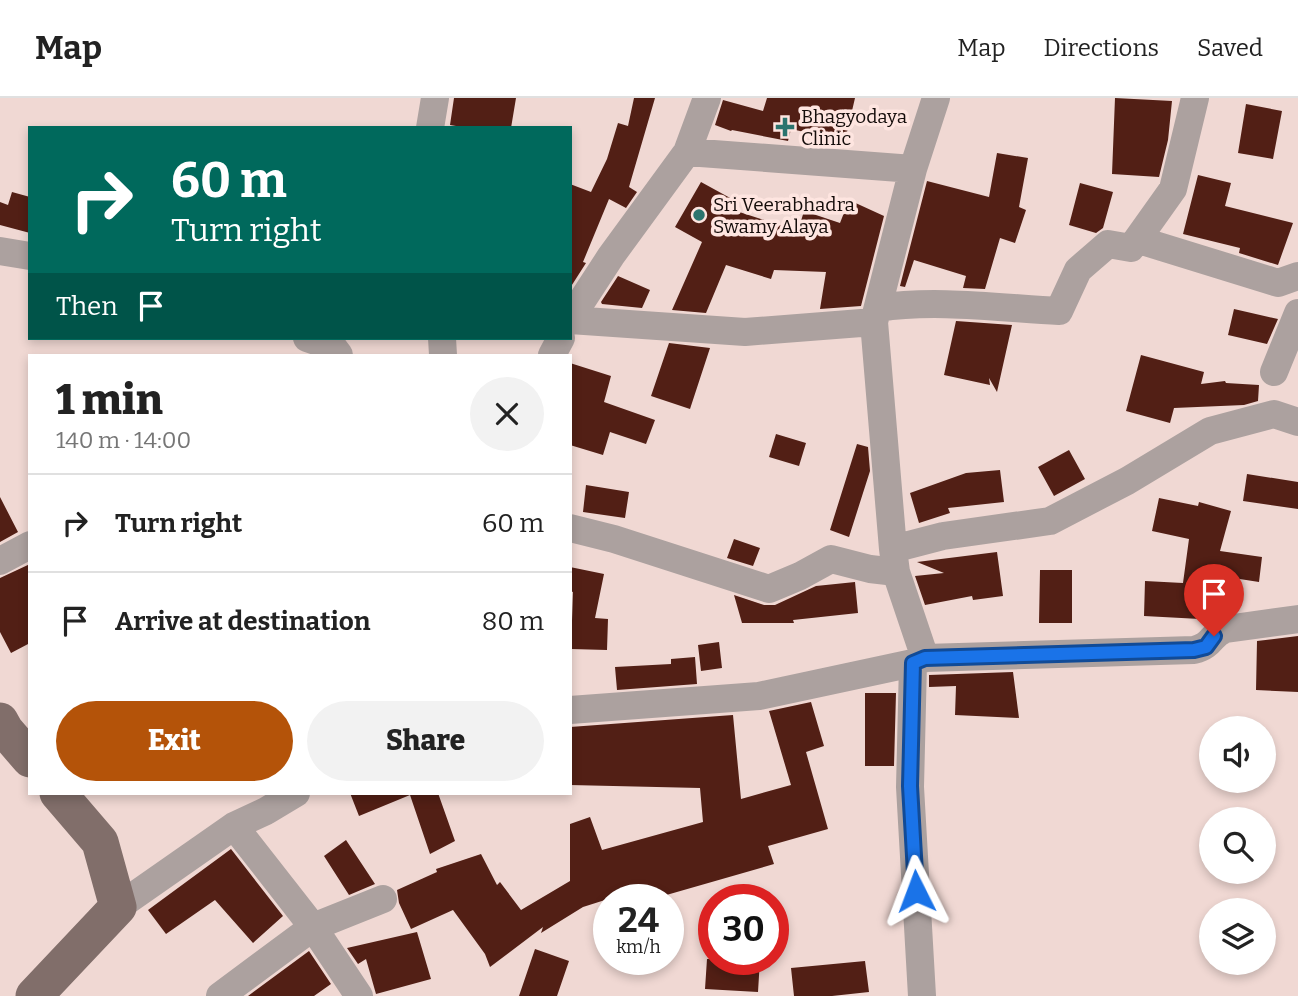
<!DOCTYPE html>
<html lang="en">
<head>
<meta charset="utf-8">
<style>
  body { margin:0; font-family:Bitter,serif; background:#f2f2f2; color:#222; height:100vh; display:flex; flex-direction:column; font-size:26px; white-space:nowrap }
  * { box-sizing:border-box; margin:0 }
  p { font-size:23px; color:#767676 }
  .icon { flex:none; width:38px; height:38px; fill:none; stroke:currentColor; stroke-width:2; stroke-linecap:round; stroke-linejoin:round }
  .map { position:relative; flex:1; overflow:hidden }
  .details { position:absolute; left:28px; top:256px; width:544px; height:441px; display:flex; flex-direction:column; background:#fff; border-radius:0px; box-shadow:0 4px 10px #0003 }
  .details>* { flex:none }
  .top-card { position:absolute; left:28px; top:28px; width:544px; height:214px; border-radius:0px; box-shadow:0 4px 10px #0003; background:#00695c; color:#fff; overflow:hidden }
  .buttons { position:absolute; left:1199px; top:618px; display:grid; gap:14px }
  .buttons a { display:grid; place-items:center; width:77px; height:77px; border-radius:50%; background:#fff; box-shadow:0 4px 10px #0003; font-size:35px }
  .speed { position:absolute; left:593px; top:786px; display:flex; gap:14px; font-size:35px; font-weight:700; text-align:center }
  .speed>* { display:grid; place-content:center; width:91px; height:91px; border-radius:50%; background:#fff; box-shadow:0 4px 10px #0003; line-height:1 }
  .speed small { font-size:18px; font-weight:400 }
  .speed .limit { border:10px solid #d22; background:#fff; color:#111 }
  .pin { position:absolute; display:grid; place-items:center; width:60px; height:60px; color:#fff; margin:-72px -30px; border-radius:50% 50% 50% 0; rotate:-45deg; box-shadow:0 0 7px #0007 }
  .pin .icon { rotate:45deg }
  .me { position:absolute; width:77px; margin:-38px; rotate:357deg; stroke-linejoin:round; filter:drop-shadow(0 0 5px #0008) }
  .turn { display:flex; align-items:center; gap:24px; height:147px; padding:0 28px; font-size:32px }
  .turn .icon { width:91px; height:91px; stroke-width:2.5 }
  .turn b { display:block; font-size:49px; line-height:60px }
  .then { display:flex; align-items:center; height:66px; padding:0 28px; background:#0003; gap:14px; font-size:26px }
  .round { display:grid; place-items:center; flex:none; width:74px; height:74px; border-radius:37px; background:#f2f2f2 }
  .summary { display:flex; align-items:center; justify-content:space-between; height:119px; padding:0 28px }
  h1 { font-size:42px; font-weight:800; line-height:52px }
  .action { display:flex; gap:14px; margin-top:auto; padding:14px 28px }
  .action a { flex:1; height:80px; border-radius:42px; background:#b45309; color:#fff; font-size:28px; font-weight:800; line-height:80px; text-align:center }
  .action a+a { background:#f2f2f2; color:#222 }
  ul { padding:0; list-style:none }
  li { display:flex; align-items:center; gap:21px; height:98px; padding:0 28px; border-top:2px solid #e0e0e0 }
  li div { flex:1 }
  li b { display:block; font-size:26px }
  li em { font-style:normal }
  header { display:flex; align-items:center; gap:42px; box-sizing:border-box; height:98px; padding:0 35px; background:#fff; border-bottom:2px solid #e0e0e0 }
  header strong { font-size:33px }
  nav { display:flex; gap:38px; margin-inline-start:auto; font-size:24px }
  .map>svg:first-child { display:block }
  .building { fill:#521f15 }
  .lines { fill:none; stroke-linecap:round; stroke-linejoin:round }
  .minor { stroke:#aca19f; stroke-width:28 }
  .major { stroke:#816e6a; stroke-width:37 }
  .route-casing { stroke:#114b97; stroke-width:18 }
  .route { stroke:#1a73e8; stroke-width:12 }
  .poi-dot { fill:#2b746e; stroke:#fee5e0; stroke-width:2.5 }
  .labels { text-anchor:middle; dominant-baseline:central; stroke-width:7; stroke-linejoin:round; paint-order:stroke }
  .poi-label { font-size:19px; fill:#140c0a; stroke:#fee5e0; text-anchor:start }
</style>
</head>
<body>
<header>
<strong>Map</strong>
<nav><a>Map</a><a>Directions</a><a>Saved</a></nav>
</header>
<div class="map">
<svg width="1298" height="898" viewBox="0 0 1298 898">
  <rect width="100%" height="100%" fill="#f0d8d3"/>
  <path class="building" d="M454,0H516L511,30H468L450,27Z
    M634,0H655L629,89L637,94L626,110L609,101L583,164L586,165L570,190V86L591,94L607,61L618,25L628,28Z
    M767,0H855L845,43L791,31L788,43L732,32L731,33L715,27L723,2L763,13Z
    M1115,0L1172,3L1168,42L1159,79L1112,76Z
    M1246,6L1282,13L1273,61L1238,55Z
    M997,55L1028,60L1019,109L1026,112L1015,145L1000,140L985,191L963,190L966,178L914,162L905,189L900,188L927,83L989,99Z
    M1198,77L1231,85L1225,108L1293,125L1278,167L1239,155L1240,150L1183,136Z
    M701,84L732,101L727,110L798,133L804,113L840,125L849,102L884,118L861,208L820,211L826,174L774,172L771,181L726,167L706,215L672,212L702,144L675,129Z
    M1080,85L1113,94L1103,130L1096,135L1069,127Z
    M12,94L30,99V135L0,127V104L8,107Z
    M618,178L650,192L642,210L602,206L601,204Z
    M1234,211L1278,221L1267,246L1228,237Z
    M956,223L1012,227L997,294L989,280L990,287L944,277Z
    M669,245L710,250L690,311L651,298Z
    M1141,257L1204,274L1201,286L1225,283L1226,285L1259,287L1258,303L1244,307L1174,310L1170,325L1126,313Z
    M570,265L611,278L604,304L655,322L646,346L610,334L603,357L570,347Z
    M776,336L806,345L799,368L769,359Z
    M857,346L868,349L870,373L849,439L830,432Z
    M1069,352L1085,381L1054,398L1038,369Z
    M1000,372L1004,404L948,410L950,415L919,425L910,395L966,375Z
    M1247,376L1298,384V411L1243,403Z
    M586,387L629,394L625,420L583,414Z
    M0,399L18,434L0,444Z
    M1159,400L1198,408L1199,404L1231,413L1220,453L1262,459L1259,484L1214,477V482L1202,480L1200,521L1144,518L1145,483L1183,485L1189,441L1152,433Z
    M734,441L760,450L753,468L727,460Z
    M997,454L1003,498L973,502L972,498L925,507L915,478L944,475L917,464Z
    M30,466V545L11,555L0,534V480Z
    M570,469L604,476L595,520L608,521L607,552L571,551L573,494L570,493Z
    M1040,472H1072V525H1039Z
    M855,484L858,515L793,522L794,525H742L734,497L764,507H775L816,488Z
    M1298,538V594L1256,592L1257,543Z
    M719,544L722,570L701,573L698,547Z
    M695,559L697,586L617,592L615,569L671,566V561Z
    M1013,574L1019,620L955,617L956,588L929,589V577Z
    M865,595H896L894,668H865Z
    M811,604L824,648L806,654L828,731L768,748L774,766L649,802H605L583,809L541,835L543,829L490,869L485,856L453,812L411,831L399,805L397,792L437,774L436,771L481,756L497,787L500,784L521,812L570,783V726L590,719L602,752L703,724L700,690L570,687V629L733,617L741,701L791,687L769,613Z
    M350,695H438L455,743L430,756L410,697L359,718Z
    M346,742L375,786L349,797L324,758Z
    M231,751L283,818L253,845L215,802L166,836L148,812Z
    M417,834L431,881L376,896L366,861L358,866L347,850Z
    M535,851L569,863L557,898H519Z
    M309,853L331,886L314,898H248Z
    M707,861H760L758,894L705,891Z
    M865,863L869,894L832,898H794L791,870Z"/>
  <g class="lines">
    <path class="minor" d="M430,30L435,0
      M913,71L936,0
      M1139,142L1278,185L1298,178
      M0,153L30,158
      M879,210C933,201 1002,210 1059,213L1078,172L1108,146L1131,150L1173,91L1195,0
      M570,221L611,158L687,54L707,0
      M570,222L745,234L874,224L913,71L687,54
      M874,224L893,451
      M307,240L333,249L339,257
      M442,240L443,257
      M552,257L561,240
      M1274,274L1298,215
      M570,430L614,441L769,491L800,478L831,461L870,471L896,474
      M0,463L30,447
      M925,560L1194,552C1214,547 1210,536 1226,531L1298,521
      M913,565L910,689L922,898
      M570,612L759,598L913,565L925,560L896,474L893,451L943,438L1050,423L1127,383L1210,333L1274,316L1298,324
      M234,728L313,829L359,898
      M118,809L234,728L266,713L296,695
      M220,898L313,829L383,801"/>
    <path class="major" d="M0,623L5,632L30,661
      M34,898L118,809L100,744L58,695"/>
  </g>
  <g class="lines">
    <g class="route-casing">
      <path id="route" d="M916,793L910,688L913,565L925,560L1194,552L1206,549L1214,538"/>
    </g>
    <use href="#route" class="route"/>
  </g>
  <g class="poi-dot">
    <path d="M781.5 18.5h7v7h7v7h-7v7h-7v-7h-7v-7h7z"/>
    <circle cx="699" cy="117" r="7"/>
  </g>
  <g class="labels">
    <g class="poi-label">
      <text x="801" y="18">Bhagyodaya<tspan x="801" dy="22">Clinic</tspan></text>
      <text x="713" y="106">Sri Veerabhadra<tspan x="713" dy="22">Swamy Alaya</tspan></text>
    </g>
  </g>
</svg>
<div class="buttons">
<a><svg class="icon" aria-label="sound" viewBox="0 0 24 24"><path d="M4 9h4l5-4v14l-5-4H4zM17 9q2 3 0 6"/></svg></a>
<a><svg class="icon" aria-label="search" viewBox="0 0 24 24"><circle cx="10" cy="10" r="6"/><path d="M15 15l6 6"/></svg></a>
<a><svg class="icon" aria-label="layers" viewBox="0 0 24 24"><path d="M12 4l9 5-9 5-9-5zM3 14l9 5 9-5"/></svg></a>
</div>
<div class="speed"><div>24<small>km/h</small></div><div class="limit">30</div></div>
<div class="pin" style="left:1214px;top:538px;background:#d93025"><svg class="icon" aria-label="arrive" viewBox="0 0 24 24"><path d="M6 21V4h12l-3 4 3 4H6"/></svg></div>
<svg class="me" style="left:916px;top:793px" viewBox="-20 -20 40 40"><path d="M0-17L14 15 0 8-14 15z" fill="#1a73e8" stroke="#fff" stroke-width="4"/></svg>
<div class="top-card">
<div class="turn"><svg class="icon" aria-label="right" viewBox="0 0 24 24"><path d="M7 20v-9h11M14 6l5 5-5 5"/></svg><div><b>60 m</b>Turn right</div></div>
<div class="then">Then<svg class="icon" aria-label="arrive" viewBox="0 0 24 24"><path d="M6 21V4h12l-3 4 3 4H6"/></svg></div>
</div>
<section class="details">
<div class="summary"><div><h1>1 min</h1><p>140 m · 14:00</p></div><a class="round"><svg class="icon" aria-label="close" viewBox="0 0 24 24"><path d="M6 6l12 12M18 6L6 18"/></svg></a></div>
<ul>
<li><svg class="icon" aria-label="right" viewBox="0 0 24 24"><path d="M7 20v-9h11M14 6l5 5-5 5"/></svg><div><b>Turn right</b></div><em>60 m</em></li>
<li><svg class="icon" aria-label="arrive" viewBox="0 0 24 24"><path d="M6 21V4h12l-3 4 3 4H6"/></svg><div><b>Arrive at destination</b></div><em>80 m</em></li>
</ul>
<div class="action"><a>Exit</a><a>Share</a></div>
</section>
</div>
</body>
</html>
